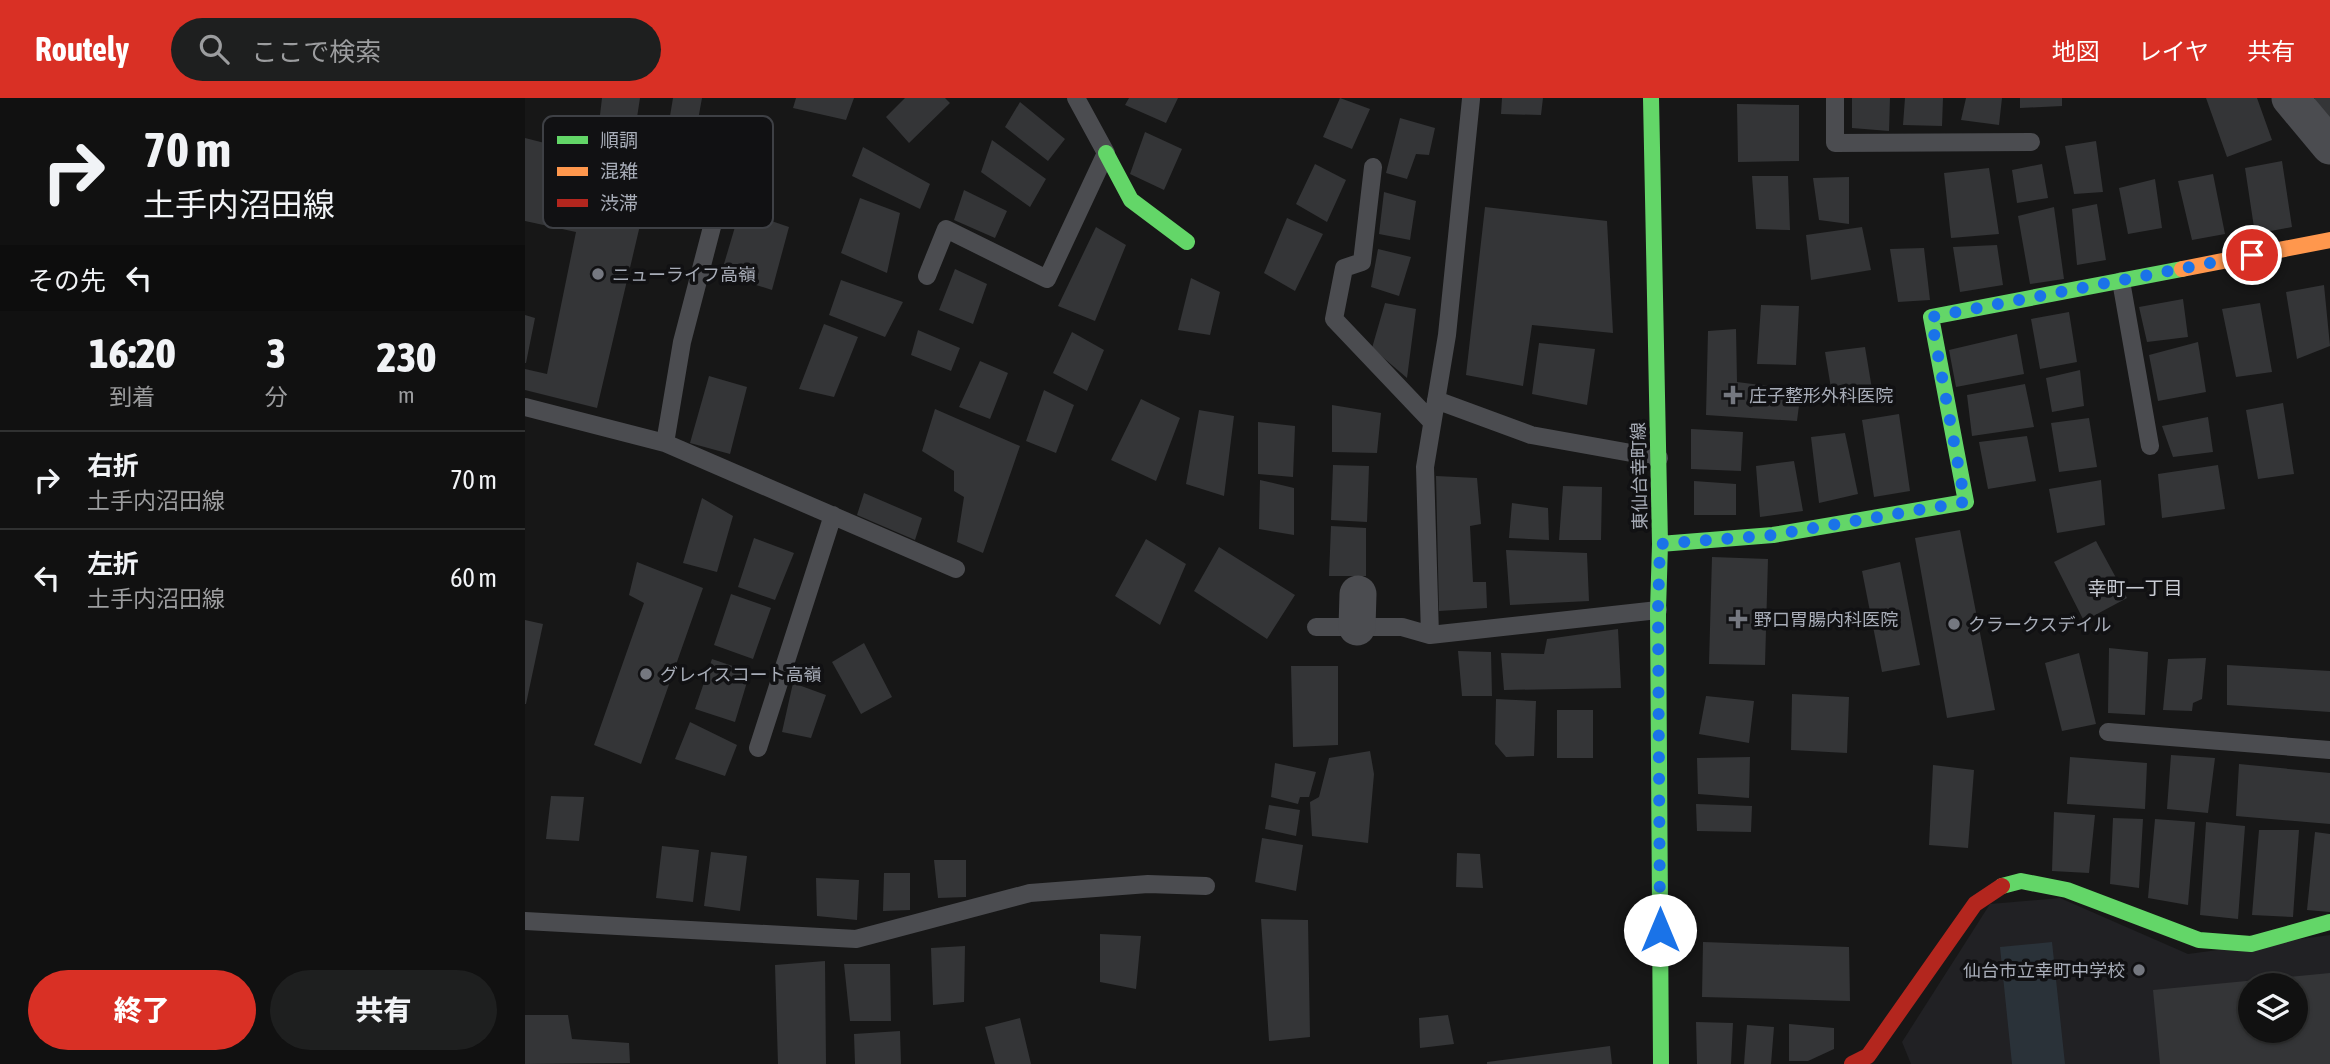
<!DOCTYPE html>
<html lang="ja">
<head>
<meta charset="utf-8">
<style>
  body { margin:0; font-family:"Asap Condensed","Noto Sans JP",sans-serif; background:#1e1f1f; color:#f1f3f6; height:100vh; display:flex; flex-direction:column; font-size:26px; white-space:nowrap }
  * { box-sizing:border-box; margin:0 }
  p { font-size:23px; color:#9c9d9f }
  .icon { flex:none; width:38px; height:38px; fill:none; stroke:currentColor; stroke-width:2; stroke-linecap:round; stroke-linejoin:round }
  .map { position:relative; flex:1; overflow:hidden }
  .drawer { display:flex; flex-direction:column; background:#111; width:525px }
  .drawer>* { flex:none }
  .hud { background:#111; color:#f1f3f6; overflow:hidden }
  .controls { position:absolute; left:1713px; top:875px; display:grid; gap:14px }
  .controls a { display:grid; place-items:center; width:70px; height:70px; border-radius:50%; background:#111; box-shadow:0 2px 5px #0004,0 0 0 2px #303131; font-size:35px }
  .pin { position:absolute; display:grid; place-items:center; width:60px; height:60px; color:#fff; margin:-30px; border:4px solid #fff; border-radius:50%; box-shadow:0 2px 7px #0007 }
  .me { position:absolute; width:77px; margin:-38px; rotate:0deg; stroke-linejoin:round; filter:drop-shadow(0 0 5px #0008) }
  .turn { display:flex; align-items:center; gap:24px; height:147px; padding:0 28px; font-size:32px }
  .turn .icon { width:91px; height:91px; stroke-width:2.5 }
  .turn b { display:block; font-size:49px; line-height:60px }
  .then { display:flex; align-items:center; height:66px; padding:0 28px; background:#0003; gap:14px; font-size:26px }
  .eta { display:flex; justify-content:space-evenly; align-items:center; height:119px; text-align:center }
  .eta b { font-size:42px; font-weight:800; line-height:49px }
  .cta { display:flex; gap:14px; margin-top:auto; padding:14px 28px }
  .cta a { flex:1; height:80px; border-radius:42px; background:#d93025; color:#fff; font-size:28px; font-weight:800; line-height:80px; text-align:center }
  .cta a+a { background:#1e1f1f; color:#f1f3f6 }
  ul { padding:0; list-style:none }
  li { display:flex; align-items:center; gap:21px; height:98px; padding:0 28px; border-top:2px solid #303131 }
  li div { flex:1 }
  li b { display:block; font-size:26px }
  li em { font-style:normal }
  header { display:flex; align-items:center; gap:42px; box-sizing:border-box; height:98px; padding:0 35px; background:#d93025; color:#fff }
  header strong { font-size:33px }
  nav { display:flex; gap:38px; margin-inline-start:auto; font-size:24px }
  .search { width:490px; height:63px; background:#1e1f1f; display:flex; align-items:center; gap:18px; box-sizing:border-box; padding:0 24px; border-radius:38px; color:#9c9d9f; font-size:26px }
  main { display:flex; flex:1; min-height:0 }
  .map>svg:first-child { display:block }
  .built { fill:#212124; fill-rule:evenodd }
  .water { fill:#2a3239 }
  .building { fill:#343537; fill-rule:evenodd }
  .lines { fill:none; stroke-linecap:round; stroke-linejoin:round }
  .lane { stroke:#4b4c50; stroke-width:18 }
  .street { stroke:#4b4c50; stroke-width:37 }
  .fast { stroke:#63d668; stroke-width:16 }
  .slow { stroke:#ff974d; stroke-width:16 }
  .jam { stroke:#b3261e; stroke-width:16 }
  .route { stroke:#1a73e8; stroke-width:12; stroke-dasharray:0 21.6 }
  .poi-dot { fill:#757880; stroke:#111113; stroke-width:2.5 }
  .labels { text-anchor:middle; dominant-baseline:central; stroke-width:7; stroke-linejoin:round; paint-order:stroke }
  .poi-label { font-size:18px; fill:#a8adb8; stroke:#111113; text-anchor:start }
  .street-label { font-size:18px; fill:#a8adb8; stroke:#111113 }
  .neighbourhood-label { font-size:19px; fill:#c9ccd4; stroke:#111113 }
  .key { fill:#111113; stroke:#3e4045; stroke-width:2 }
  .key-label { font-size:19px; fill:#a8adb8 }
</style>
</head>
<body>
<header>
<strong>Routely</strong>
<div class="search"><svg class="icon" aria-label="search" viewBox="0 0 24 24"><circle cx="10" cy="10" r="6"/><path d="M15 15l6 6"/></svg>ここで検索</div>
<nav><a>地図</a><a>レイヤ</a><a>共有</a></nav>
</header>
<main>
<section class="drawer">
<div class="hud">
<div class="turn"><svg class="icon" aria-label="right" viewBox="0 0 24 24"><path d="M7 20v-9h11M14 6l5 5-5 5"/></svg><div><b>70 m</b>土手内沼田線</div></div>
<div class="then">その先<svg class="icon" aria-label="left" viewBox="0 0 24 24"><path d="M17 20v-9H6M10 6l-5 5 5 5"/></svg></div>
</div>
<div class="eta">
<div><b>16:20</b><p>到着</p></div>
<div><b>3</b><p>分</p></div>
<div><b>230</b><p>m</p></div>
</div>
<ul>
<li><svg class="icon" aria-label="right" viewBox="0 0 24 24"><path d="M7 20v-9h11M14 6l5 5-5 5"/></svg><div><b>右折</b><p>土手内沼田線</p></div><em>70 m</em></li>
<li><svg class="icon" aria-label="left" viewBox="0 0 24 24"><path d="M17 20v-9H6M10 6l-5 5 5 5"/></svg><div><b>左折</b><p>土手内沼田線</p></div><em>60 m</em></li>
</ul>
<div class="cta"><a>終了</a><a>共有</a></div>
</section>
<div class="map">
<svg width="1805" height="966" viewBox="0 0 1805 966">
  <rect width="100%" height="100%" fill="#171717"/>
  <path class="built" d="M1535,800L1663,856L1805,837V966H1386L1377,944L1465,806ZM1726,887H1771V933H1726Z"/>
  <path class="water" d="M1527,844L1540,966H1487L1475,849Z"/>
  <path class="building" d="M77,0H115L111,26L75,17Z
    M148,0H177L169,44L141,42Z
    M271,0H329L321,22L268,10Z
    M380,0H420L425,5L384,45L361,19Z
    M604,0H653L641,25L600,7Z
    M815,0L845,11L827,51L798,39Z
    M977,0H1018L1016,17L976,16Z
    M1327,0H1365L1364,33L1327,30Z
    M1380,0H1418L1417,28L1378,27Z
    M1441,0H1477L1474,27L1436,22Z
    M1495,0H1537V8L1495,10Z
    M1681,0H1732L1747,42L1702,59Z
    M1790,0H1805V37L1790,13Z
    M495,4L540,41L523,63L480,29Z
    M1212,6L1274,7V63L1213,64Z
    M875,20L910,30L904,57L891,56L882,81L861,75Z
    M620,34L657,51L639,92L605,76Z
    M64,35L132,55L72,310L0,292V271L22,276L51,134L0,123V40L55,54Z
    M467,42L521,81L505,109L456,74Z
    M1571,43L1578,94L1549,96L1540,48Z
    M338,49L405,86L395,111L327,78Z
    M1757,63L1767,129L1730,136L1720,70Z
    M790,66L821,82L802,124L771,106Z
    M1517,66L1523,100L1492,105L1487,72Z
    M1464,70L1474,136L1426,140L1419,75Z
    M1688,76L1700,136L1667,142L1653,83Z
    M1227,78H1263L1265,132L1231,131Z
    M1324,79V126L1294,122L1288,80Z
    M1630,81L1637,130L1603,136L1594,90Z
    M439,92L482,113L470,140L429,122Z
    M859,94L891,103L885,142L854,136Z
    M335,100L375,115L362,175L316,155Z
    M1572,106L1581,162L1552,167L1547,111Z
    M960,109L1082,123L1088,235L1007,227L998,288L941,277Z
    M1529,109L1539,181L1505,186L1493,118Z
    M215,112L264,129L247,192L196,176Z
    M762,120L798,136L770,193L739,175Z
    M571,129L601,147L570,223L533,208Z
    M1337,129L1346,172L1286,182L1281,137Z
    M1472,147L1478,187L1435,194L1428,149Z
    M1399,150L1405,202L1373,204L1365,151Z
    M853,151L886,159L874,198L846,189Z
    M430,171L462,186L448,226L414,212Z
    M666,180L695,194L685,237L653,232Z
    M316,182L378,204L360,239L304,217Z
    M1799,187L1805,248L1772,261L1761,194Z
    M1658,201L1663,239L1622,244L1614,209Z
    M860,205L891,211L882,280L847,250Z
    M1735,205L1747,274L1711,279L1697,211Z
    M1236,207L1274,208L1271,267L1232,266Z
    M1544,214L1552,264L1515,271L1506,221Z
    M0,217L10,220L1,265H0Z
    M299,226L333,239L309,299L274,291Z
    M1211,231L1212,284L1276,292L1272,323L1181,317L1183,233Z
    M393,232L435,250L426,273L386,257Z
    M547,234L579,252L562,293L528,275Z
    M1492,236L1499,276L1431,289L1424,252Z
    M1673,244L1681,294L1633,303L1624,257Z
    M1014,245L1070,251L1062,307L1007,296Z
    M1340,249L1348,297L1308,302L1300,254Z
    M455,263L483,275L465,321L434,309Z
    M1555,272L1559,308L1527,314L1521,280Z
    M184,278L222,289L205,356L165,345Z
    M1500,286L1509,329L1447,338L1442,297Z
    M519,292L549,307L531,355L501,343Z
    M616,301L655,320L631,383L586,362Z
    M1758,305L1769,376L1733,381L1721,312Z
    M807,307L856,315L852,355L807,354Z
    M410,311L495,348L458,455L432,444L439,399L429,393V373L397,353Z
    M674,312L709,318L699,398L661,386Z
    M1374,316L1385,393L1349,399L1337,322Z
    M1683,319L1688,354L1648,359L1637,328Z
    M1564,320L1572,369L1534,374L1526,325Z
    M733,324L770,328L768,379L733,376Z
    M1166,331L1218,334L1216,373L1166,371Z
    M1320,335L1333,396L1294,405L1286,339Z
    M1502,338L1511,383L1463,391L1454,344Z
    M1269,363L1278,413L1235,419L1231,368Z
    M808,367L844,368L842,424L806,422Z
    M1693,367L1700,411L1637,420L1633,376Z
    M911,378L952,380L956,426L945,428L948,484H961L962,510L914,513Z
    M735,382L769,390V437L734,431Z
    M1576,382L1580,427L1532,435L1524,391Z
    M1169,383L1211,386V417H1169Z
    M1038,388L1077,389L1076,442H1034Z
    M339,395L397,420L390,442L332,417Z
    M177,400L208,418L192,474L158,465Z
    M987,405L1023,410L1024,442L984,440Z
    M806,428L841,430V478H804Z
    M1435,432L1470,612L1422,620L1390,440Z
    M229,440L269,455L250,502L213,489Z
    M621,441L661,466L635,527L590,498Z
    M1571,443L1602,500L1559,523L1529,464Z
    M694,449L770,497L742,541L669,493Z
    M981,452L1062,455L1064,503L985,507Z
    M1187,459L1243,461L1240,567L1184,566Z
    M112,464L178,490L116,666L69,647L119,505L104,497Z
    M1375,464L1395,567L1357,574L1337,473Z
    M206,496L246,510L228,561L189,547Z
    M0,522L18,526L1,606H0Z
    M1093,531L1096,590L979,592L976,555L1019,556L1022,541Z
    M339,545L367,599L336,616L307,564Z
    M1584,550L1623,554L1620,617L1583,615Z
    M933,553L966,554L967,598H937Z
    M1554,555L1571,626L1537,633L1520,565Z
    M1681,560L1677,601L1668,605L1667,613L1638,612L1643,561Z
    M187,561L225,574L210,624L170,611Z
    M1702,567L1805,573V614L1702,607Z
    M766,568H813V647L768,649Z
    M268,585L301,597L286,640L257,634Z
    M1267,596L1324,599L1322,655L1266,652Z
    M1181,598L1229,603L1224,645L1174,636Z
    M971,601L1011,603L1009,658L981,659L970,646Z
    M1032,612H1068V660H1032Z
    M165,624L212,647L200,678L150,661Z
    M845,653L849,676L843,745L787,738L785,704L794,699L804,660Z
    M1646,657L1690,660L1683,715L1642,711Z
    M1225,659L1224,700L1173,696L1172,660Z
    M1545,659L1622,665L1620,711L1542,706Z
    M750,665L791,674L784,699H775L773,706L746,699Z
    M1714,666L1805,675V726L1711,718Z
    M1408,667L1449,672L1443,750L1404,747Z
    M26,698L59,699L54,743L21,741Z
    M1171,706L1227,708L1226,734L1172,733Z
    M744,707L775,712L771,738L740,731Z
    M1529,714L1570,717L1564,775L1527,773Z
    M1588,720L1618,721L1614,790L1585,786Z
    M1630,721L1670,724L1663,807L1623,800Z
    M1681,724L1720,728L1713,821L1675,817Z
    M1734,732H1774L1768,819L1727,817Z
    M1790,734L1805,736V814L1782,812Z
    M737,740L778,747L771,793L730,784Z
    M137,748L174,752L168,804L131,800Z
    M186,754L222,758L215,813L179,808Z
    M932,755L955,756L958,790L931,789Z
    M409,762H441V799L413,800Z
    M359,775H385V812L358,813Z
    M291,780L334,782L332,822L292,818Z
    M736,821L783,822L785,939L744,943Z
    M575,836L616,838L611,891L575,884Z
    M1178,844L1324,849L1325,903L1177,899Z
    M440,848L439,904L408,907L406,850Z
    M300,863L301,966H253L250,867Z
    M319,866H365L366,923H325Z
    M1805,875V966H1635L1628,892ZM1726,887H1771V933H1726Z
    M0,917H43L47,941L104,945L105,965L0,966Z
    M923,917L929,946L895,950L894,920Z
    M495,920L506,966H470L460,929Z
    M1171,924L1208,925L1206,966H1172Z
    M1264,926L1309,930V951L1283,963H1264Z
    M1222,927L1249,929L1246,966H1219Z
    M375,933L376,966H330L329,936Z
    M1085,948L1087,966H962V964Z"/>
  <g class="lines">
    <path class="lane" d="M1310,0V45L1506,44
      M848,69L837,164L819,170L809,221L906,323
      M402,178L421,131L522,181L581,55L551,0
      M1596,183L1625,348
      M911,302L1006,337L1134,360
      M0,309L140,345L431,471
      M140,345L157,244L199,83
      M791,529H877L905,537L1133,512
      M905,537L900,369L922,237L946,1
      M1583,634L1805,652
      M233,650L308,417
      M0,823L331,841L505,795L623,786L681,788"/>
    <path class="street" d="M1765,0L1805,48
      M832,529L833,496"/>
    <path class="fast" d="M1126,0L1135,446L1133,512L1136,966
      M581,55L606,102L662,144
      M1135,446L1248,437L1441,404L1406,219L1657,171
      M1477,788L1496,783L1542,792L1674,842L1726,846L1805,824"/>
    <path class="slow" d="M1657,171L1805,142"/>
    <path class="jam" d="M1327,966L1343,958L1450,806L1477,788"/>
  </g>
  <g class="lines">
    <path class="route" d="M1135,832L1133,512L1135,446L1248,437L1440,404L1406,219L1727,157"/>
  </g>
  <g class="poi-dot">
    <circle cx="73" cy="176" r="7"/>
    <path d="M1204.5 286.5h7v7h7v7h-7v7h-7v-7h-7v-7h7z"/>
    <path d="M1209.5 510.5h7v7h7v7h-7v7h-7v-7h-7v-7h7z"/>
    <circle cx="1429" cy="526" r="7"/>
    <circle cx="121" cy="576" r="7"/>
    <circle cx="1614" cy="872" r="7"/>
  </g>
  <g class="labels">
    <g class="poi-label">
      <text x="87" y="176">ニューライフ高嶺</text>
      <text x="1224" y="297">庄子整形外科医院</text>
      <text x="1229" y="521">野口胃腸内科医院</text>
      <text x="1443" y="526">クラークスデイル</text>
      <text x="135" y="576">グレイスコート高嶺</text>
      <text x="1600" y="872" text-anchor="end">仙台市立幸町中学校</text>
    </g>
    <g class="street-label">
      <text transform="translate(1114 378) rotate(-91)">東仙台幸町線</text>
    </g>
    <g class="neighbourhood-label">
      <text x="1610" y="490">幸町一丁目</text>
    </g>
  </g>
  <rect x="18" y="18" width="230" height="112" rx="10" class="key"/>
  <rect x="32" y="38" width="31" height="8" fill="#63d668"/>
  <rect x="32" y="69" width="31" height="9" fill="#ff974d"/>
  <rect x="32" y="101" width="31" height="8" fill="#b3261e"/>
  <g class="key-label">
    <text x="75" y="49">順調</text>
    <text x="75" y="80">混雑</text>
    <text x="75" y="112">渋滞</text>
  </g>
</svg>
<div class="controls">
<a><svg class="icon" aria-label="layers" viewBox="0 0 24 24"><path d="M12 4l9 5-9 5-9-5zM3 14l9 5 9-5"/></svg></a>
</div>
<div class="pin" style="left:1727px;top:157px;background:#d93025"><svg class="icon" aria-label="arrive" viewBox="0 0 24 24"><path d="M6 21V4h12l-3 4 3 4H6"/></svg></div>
<svg class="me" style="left:1135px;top:832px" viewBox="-20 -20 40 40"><circle r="19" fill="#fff"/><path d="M0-13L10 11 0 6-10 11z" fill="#1a73e8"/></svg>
</div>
</main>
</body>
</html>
